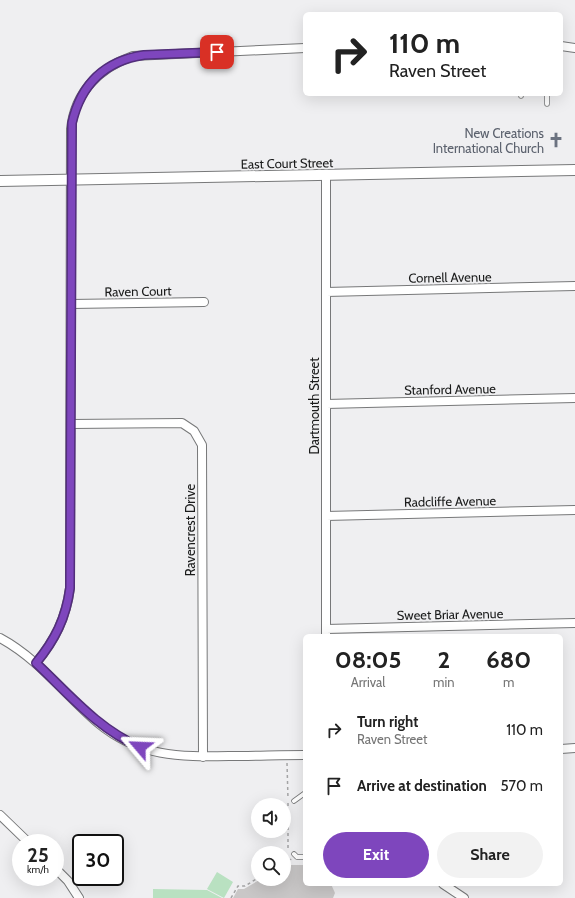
<!DOCTYPE html>
<html lang="en">
<head>
<meta charset="utf-8">
<style>
  body { margin:0; font-family:Cabin,sans-serif; background:#f2f2f2; color:#222; height:100vh; display:flex; flex-direction:column; font-size:15px; white-space:nowrap }
  * { box-sizing:border-box; margin:0 }
  p { font-size:13px; color:#767676 }
  .icon { flex:none; width:22px; height:22px; fill:none; stroke:currentColor; stroke-width:2; stroke-linecap:round; stroke-linejoin:round }
  .map { position:relative; flex:1; overflow:hidden }
  .side { position:absolute; left:303px; top:634px; width:260px; height:252px; display:flex; flex-direction:column; background:#fff; border-radius:6px; box-shadow:0 4px 16px #0002 }
  .side>* { flex:none }
  .top-card { position:absolute; left:303px; top:12px; width:260px; height:84px; border-radius:6px; box-shadow:0 4px 16px #0002; background:#fff; color:#222; overflow:hidden }
  .tools { position:absolute; left:251px; top:798px; display:grid; gap:8px }
  .tools a { display:grid; place-items:center; width:40px; height:40px; border-radius:50%; background:#fff; box-shadow:0 4px 16px #0002; font-size:20px }
  .speed { position:absolute; left:12px; top:834px; display:flex; gap:8px; font-size:20px; font-weight:700; text-align:center }
  .speed>* { display:grid; place-content:center; width:52px; height:52px; border-radius:50%; background:#fff; box-shadow:0 4px 16px #0002; line-height:1 }
  .speed small { font-size:10px; font-weight:400 }
  .speed .limit { border:2px solid #111; border-radius:6px; background:#fff; color:#111 }
  .pin { position:absolute; display:grid; place-items:center; width:34px; height:34px; color:#fff; margin:-17px; border-radius:8px; box-shadow:0 2px 6px #0006 }
  .me { position:absolute; width:44px; margin:-22px; rotate:296deg; stroke-linejoin:round; filter:drop-shadow(0 0 3px #0008) }
  .turn { display:flex; align-items:center; gap:14px; height:84px; padding:0 20px; font-size:18px }
  .turn .icon { width:52px; height:52px; stroke-width:2.5 }
  .turn b { display:block; font-size:28px; line-height:34px }
  .eta { display:flex; justify-content:space-evenly; align-items:center; height:68px; text-align:center }
  .eta b { font-size:24px; font-weight:700; line-height:28px }
  .button { display:flex; gap:8px; margin-top:auto; padding:8px 20px }
  .button a { flex:1; height:46px; border-radius:24px; background:#7e46bd; color:#fff; font-size:16px; font-weight:700; line-height:46px; text-align:center }
  .button a+a { background:#f2f2f2; color:#222 }
  ul { padding:0; list-style:none }
  li { display:flex; align-items:center; gap:12px; height:56px; padding:0 20px }
  li div { flex:1 }
  li b { display:block; font-size:15px }
  li em { font-style:normal }
  .map>svg:first-child { display:block }
  .green { fill:#b9e1c1 }
  .building { fill:#c9c7c7 }
  .lines { fill:none; stroke-linecap:round; stroke-linejoin:round }
  .service-casing { stroke:#777879; stroke-width:5.5 }
  .minor-casing { stroke:#777879; stroke-width:10 }
  .tertiary-casing { stroke:#777879; stroke-width:12 }
  .path { stroke:#a4a4a5; stroke-width:1.5; stroke-dasharray:3 3; stroke-linecap:butt }
  .service { stroke:#fff; stroke-width:4 }
  .minor { stroke:#fff; stroke-width:8 }
  .tertiary { stroke:#fff; stroke-width:10 }
  .route-casing { stroke:#522e7b; stroke-width:10 }
  .route { stroke:#7e46bd; stroke-width:7 }
  .labels { text-anchor:middle; dominant-baseline:central; stroke-width:3.5; stroke-linejoin:round; paint-order:stroke }
  .worship-label { font-size:13px; fill:#5b616d; stroke:#efeff1; text-anchor:end }
  .street-label { font-size:13px; fill:#1a1b1b; stroke:#efeff1 }
</style>
</head>
<body>
<div class="map">
<svg width="575" height="898" viewBox="0 0 575 898">
  <rect width="100%" height="100%" fill="#efeff1"/>
  <path class="green" d="M217,872L233,882L224,898L207,889Z
    M153,889L207,890L222,898H153Z"/>
  <path class="building" d="M291,865H305V884H331L335,893L333,898H233L238,889H244L261,879H284Z"/>
  <g class="lines">
    <g class="service-casing">
      <path id="service" d="M521,94V96
        M547,94V104
        M294,801L305,793
        M294,854L297,857H305"/>
    </g>
    <g class="minor-casing">
      <path id="minor" d="M561,46L575,48
        M326,176V636
        M326,292L575,286
        M71,304L204,302
        M326,404L575,398
        M71,424L182,423L194,431L202,445L203,757
        M326,516L575,510
        M326,629L575,623
        M0,638C39,659 65,695 98,723C139,757 179,757 229,756C255,756 280,755 305,755
        M36,663C55,640 66,618 70,588L71,129C75,92 99,68 133,56L305,48
        M561,749L575,748
        M0,815L29,843
        M55,868L68,881L79,898
        M443,884L464,898"/>
    </g>
    <g class="tertiary-casing">
      <path id="tertiary" d="M0,181L575,170"/>
    </g>
    <path class="path" d="M287,763L288,799
      M288,803V851
      M288,857V863
      M284,870L291,859
      M231,898L238,886H245L258,878"/>
    <use href="#service" class="service"/>
    <use href="#minor" class="minor"/>
    <use href="#tertiary" class="tertiary"/>
  </g>
  <g class="lines">
    <g class="route-casing">
      <path id="route" d="M140,747C98,729 69,694 36,663C55,640 66,618 70,588L72,123C81,84 104,61 144,55L217,52"/>
    </g>
    <use href="#route" class="route"/>
  </g>
  <defs>
    <g id="church-bare" transform="scale(1.2)"><path d="M-1.2-6h2.4v3.5h3.3v2.4h-3.3V6h-2.4V-.1h-3.3v-2.4h3.3Z" fill="#6b7280" stroke="#efeff1" stroke-width="2.5" paint-order="stroke"/></g>
  </defs>
  <g fill-rule="evenodd">
    <use href="#church-bare" x="556" y="140"/>
  </g>
  <g class="labels">
    <g class="worship-label">
      <text x="544" y="133">New Creations<tspan x="544" dy="15">International Church</tspan></text>
    </g>
    <g class="street-label">
      <text transform="translate(287 163) rotate(-1)">East Court Street</text>
      <text transform="translate(450 277) rotate(-1)">Cornell Avenue</text>
      <text transform="translate(138 291) rotate(-1)">Raven Court</text>
      <text transform="translate(450 389) rotate(-1)">Stanford Avenue</text>
      <text transform="translate(314 406) rotate(-90)">Dartmouth Street</text>
      <text transform="translate(450 501) rotate(-1)">Radcliffe Avenue</text>
      <text transform="translate(190 530) rotate(-90)">Ravencrest Drive</text>
      <text transform="translate(450 614) rotate(-1)">Sweet Briar Avenue</text>
    </g>
  </g>
</svg>
<div class="tools">
<a><svg class="icon" aria-label="sound" viewBox="0 0 24 24"><path d="M4 9h4l5-4v14l-5-4H4zM17 9q2 3 0 6"/></svg></a>
<a><svg class="icon" aria-label="search" viewBox="0 0 24 24"><circle cx="10" cy="10" r="6"/><path d="M15 15l6 6"/></svg></a>
</div>
<div class="speed"><div>25<small>km/h</small></div><div class="limit">30</div></div>
<div class="pin" style="left:217px;top:52px;background:#d93025"><svg class="icon" aria-label="arrive" viewBox="0 0 24 24"><path d="M6 21V4h12l-3 4 3 4H6"/></svg></div>
<svg class="me" style="left:140px;top:747px" viewBox="-20 -20 40 40"><path d="M0-17L14 15 0 8-14 15z" fill="#7e46bd" stroke="#fff" stroke-width="4"/></svg>
<div class="top-card">
<div class="turn"><svg class="icon" aria-label="right" viewBox="0 0 24 24"><path d="M7 20v-9h11M14 6l5 5-5 5"/></svg><div><b>110 m</b>Raven Street</div></div>
</div>
<section class="side">
<div class="eta">
<div><b>08:05</b><p>Arrival</p></div>
<div><b>2</b><p>min</p></div>
<div><b>680</b><p>m</p></div>
</div>
<ul>
<li><svg class="icon" aria-label="right" viewBox="0 0 24 24"><path d="M7 20v-9h11M14 6l5 5-5 5"/></svg><div><b>Turn right</b><p>Raven Street</p></div><em>110 m</em></li>
<li><svg class="icon" aria-label="arrive" viewBox="0 0 24 24"><path d="M6 21V4h12l-3 4 3 4H6"/></svg><div><b>Arrive at destination</b></div><em>570 m</em></li>
</ul>
<div class="button"><a>Exit</a><a>Share</a></div>
</section>
</div>
</body>
</html>
